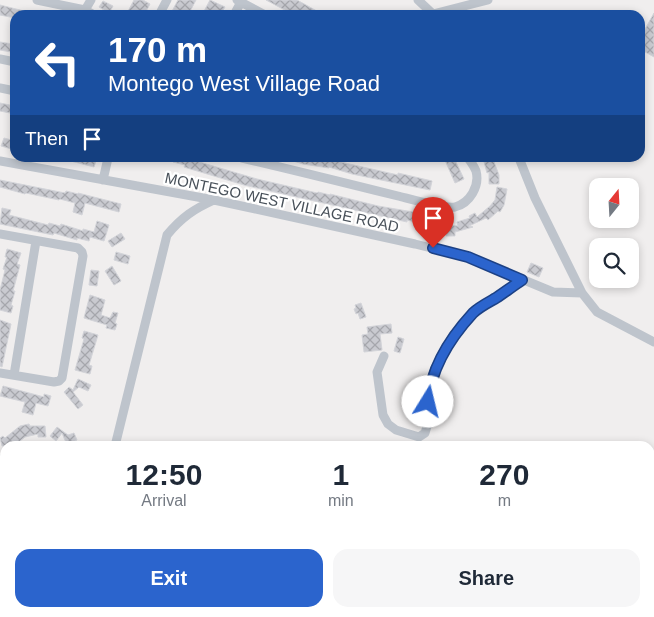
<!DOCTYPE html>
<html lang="en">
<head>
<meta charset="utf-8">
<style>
  body { margin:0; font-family:Helvetica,sans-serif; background:#f6f6f7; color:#1f2937; height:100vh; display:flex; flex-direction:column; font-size:19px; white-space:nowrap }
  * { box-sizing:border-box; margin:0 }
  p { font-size:16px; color:#747a83 }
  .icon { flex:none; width:28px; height:28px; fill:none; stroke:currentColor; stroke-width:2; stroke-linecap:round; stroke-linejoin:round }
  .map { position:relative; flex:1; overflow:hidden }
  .sheet { position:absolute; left:0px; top:441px; width:655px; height:176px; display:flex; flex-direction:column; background:#fff; border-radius:15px 15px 0 0; box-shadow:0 2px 8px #0003 }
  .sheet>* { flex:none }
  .hud { position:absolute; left:10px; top:10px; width:635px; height:152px; border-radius:15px; box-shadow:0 2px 8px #0003; background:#1a4fa0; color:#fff; overflow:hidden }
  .needle { width:32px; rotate:18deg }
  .fabs { position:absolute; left:589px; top:178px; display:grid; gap:10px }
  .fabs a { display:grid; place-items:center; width:50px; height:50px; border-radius:10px; background:#fff; box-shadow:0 2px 8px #0003; font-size:25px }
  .pin { position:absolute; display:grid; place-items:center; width:42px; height:42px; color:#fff; margin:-51px -21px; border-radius:50% 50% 50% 0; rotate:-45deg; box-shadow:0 0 5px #0007 }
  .pin .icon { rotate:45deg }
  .me { position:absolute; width:55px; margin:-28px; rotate:9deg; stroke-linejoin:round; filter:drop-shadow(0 0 4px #0008) }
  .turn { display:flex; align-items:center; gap:18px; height:105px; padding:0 15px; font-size:22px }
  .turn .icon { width:65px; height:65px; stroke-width:2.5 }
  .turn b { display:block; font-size:35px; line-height:42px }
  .then { display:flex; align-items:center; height:48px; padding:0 15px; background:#0003; gap:10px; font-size:19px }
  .eta { display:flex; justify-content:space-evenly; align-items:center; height:85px; text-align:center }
  .eta b { font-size:30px; font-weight:700; line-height:35px }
  .button { display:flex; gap:10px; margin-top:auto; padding:10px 15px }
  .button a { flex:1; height:58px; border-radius:15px; background:#2b64cd; color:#fff; font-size:20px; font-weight:700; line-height:58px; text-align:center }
  .button a+a { background:#f6f6f7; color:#1f2937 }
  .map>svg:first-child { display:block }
  .building { fill:url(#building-cross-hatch); stroke:#d3d4d9 }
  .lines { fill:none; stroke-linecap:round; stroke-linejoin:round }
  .minor { stroke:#bec4cc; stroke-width:9 }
  .route-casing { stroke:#1c4185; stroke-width:12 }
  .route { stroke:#2b64cd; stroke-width:9 }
  .labels { text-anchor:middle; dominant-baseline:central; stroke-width:4.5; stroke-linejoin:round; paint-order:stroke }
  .street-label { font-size:15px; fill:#485059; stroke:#fff }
</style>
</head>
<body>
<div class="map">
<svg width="654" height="617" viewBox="0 0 654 617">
  <defs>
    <pattern id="building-cross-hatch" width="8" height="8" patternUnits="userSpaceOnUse" patternTransform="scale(1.25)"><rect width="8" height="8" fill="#c9cad0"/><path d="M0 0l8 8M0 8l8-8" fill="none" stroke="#a5a6ac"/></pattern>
  </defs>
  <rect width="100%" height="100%" fill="#f0eeee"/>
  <path class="building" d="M134,0H143L150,4L144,15H126Z
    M178,0H196L188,15H170Z
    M210,0L225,7L220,15H202Z
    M266,0H297L324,15H294Z
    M103,1L113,6L109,13L99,7Z
    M0,5L32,13V15H15V18L0,15Z
    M654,13V57L640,49V29L644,31Z
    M0,42L13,44L11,52L0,50Z
    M0,103L15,106V114L0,111Z
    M4,138L15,141V150L1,146Z
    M63,158H97L94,167L63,159Z
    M174,158H186L257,179L317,193L318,192L330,195V194L378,206L425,214L444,220L442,225L458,226L457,222L470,218L469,216L475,213L477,217L490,206L495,200L497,187L507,189L504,205L500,212L498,211L488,220L486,218L469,226L473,227L455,232V236H446V233L433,230L434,227L419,223L407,220V222L244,185L184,167L185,165L173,162Z
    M287,158H315L323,159V158L398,175V173L432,181L430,190L352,174L329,167V168L303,164L287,159Z
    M444,158H454L464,179L455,183Z
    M483,158H491L494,162L499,175V184H489V172L487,173Z
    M0,180L65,193L66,191L78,194V193L121,204L119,212L85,203L82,215L73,212L75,203L60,199L59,200L26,193L25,194L0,187Z
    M2,208L11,210L9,215L48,225L49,223L60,226L61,224L83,231V229L94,232L97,221L109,225L104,241L90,237L89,241L77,238V240L54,233L53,235L0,224Z
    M121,233L125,239L112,247L108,241Z
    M7,249L21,253L17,264L20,265L13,291H15L11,305L13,306L11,313L0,310V290L5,270L3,269L7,257H5Z
    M116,252L130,256L128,264L114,260Z
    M531,263L543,268L539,277L527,272Z
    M112,266L121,281L114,285L105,271Z
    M91,270L99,271L97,286L89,285Z
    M90,295L105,300L101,315L110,318L113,312L118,313L115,323L117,324L115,330L106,328L107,325L84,318Z
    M361,303L366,317L360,319L358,313L356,314L354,309L356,308L355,305Z
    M0,320L11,324L2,367L0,366Z
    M391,324L392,333L380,334L382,350L364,352L362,335L368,334L367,327Z
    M84,331L98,335L89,365L92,366L90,374L75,370L84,339L82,338Z
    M398,337L404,339L400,353L394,351Z
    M78,379L91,385L88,391L79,387L73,392L83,405L78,409L64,392L69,387L73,390Z
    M3,386L44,397V394L51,396L48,406L36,403L33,415L22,412L25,402L0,396Z
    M29,424L30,426H45L46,437H38V434L25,437L15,445L14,443L9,446H2L0,438L3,436L5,438L20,426Z
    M57,427L68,435L74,433L77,440L67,445L62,433L56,441L50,436Z
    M0,509L5,510V528L2,540H0Z"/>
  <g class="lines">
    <path class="minor" d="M37,0L85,10L94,15
      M237,0L265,15
      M418,0L434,15
      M85,10L91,0
      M433,14L488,0
      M159,15L167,0
      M234,15L241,2
      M0,59L15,62
      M0,88L15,91
      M242,158C294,170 346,183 398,196C410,199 444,209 455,207C470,203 480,186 476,171C474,166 471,162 468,158
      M519,158L535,198L582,293L597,312L654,342
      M0,161L214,200L415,244L468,257L553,292L582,293
      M103,180L108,158
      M0,234L78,248L82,252L83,256L62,378L59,381L54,382L0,373
      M384,356L377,372L383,415L388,424L396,430L419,437L425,433L428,423L429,385L435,368L453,335L474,312L522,280
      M14,375L36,241
      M115,446L167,235C182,217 194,209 214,200
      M0,459L5,464
      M0,602L5,590
      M650,607L654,603
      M611,612L618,617
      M73,617L74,612
      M542,617L546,612
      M639,617L644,612"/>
  </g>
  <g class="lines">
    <g class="route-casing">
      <path id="route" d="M428,402C431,367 450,338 473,313C479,307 489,302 496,298C505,292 513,286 522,280L468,257L433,248"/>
    </g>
    <use href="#route" class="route"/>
  </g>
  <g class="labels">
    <g class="street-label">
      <text transform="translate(282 202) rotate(12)">MONTEGO WEST VILLAGE ROAD</text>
    </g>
  </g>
</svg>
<div class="fabs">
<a><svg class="needle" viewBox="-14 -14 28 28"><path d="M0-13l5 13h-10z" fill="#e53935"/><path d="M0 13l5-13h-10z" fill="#747a83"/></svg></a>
<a><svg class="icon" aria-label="search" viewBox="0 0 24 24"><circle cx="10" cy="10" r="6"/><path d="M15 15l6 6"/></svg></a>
</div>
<div class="pin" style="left:433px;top:248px;background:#d93025"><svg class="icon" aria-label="arrive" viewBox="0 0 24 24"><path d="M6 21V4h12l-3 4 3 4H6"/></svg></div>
<svg class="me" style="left:428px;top:402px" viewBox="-20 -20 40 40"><circle r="19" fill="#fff"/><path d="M0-13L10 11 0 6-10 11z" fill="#2b64cd"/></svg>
<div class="hud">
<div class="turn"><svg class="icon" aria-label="left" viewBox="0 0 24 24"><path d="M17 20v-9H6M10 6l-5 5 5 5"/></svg><div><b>170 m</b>Montego West Village Road</div></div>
<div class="then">Then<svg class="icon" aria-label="arrive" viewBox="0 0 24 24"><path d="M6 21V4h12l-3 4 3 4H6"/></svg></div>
</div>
<section class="sheet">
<div class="eta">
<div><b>12:50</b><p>Arrival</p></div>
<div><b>1</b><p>min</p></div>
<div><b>270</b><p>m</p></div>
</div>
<div class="button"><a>Exit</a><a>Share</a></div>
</section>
</div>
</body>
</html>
